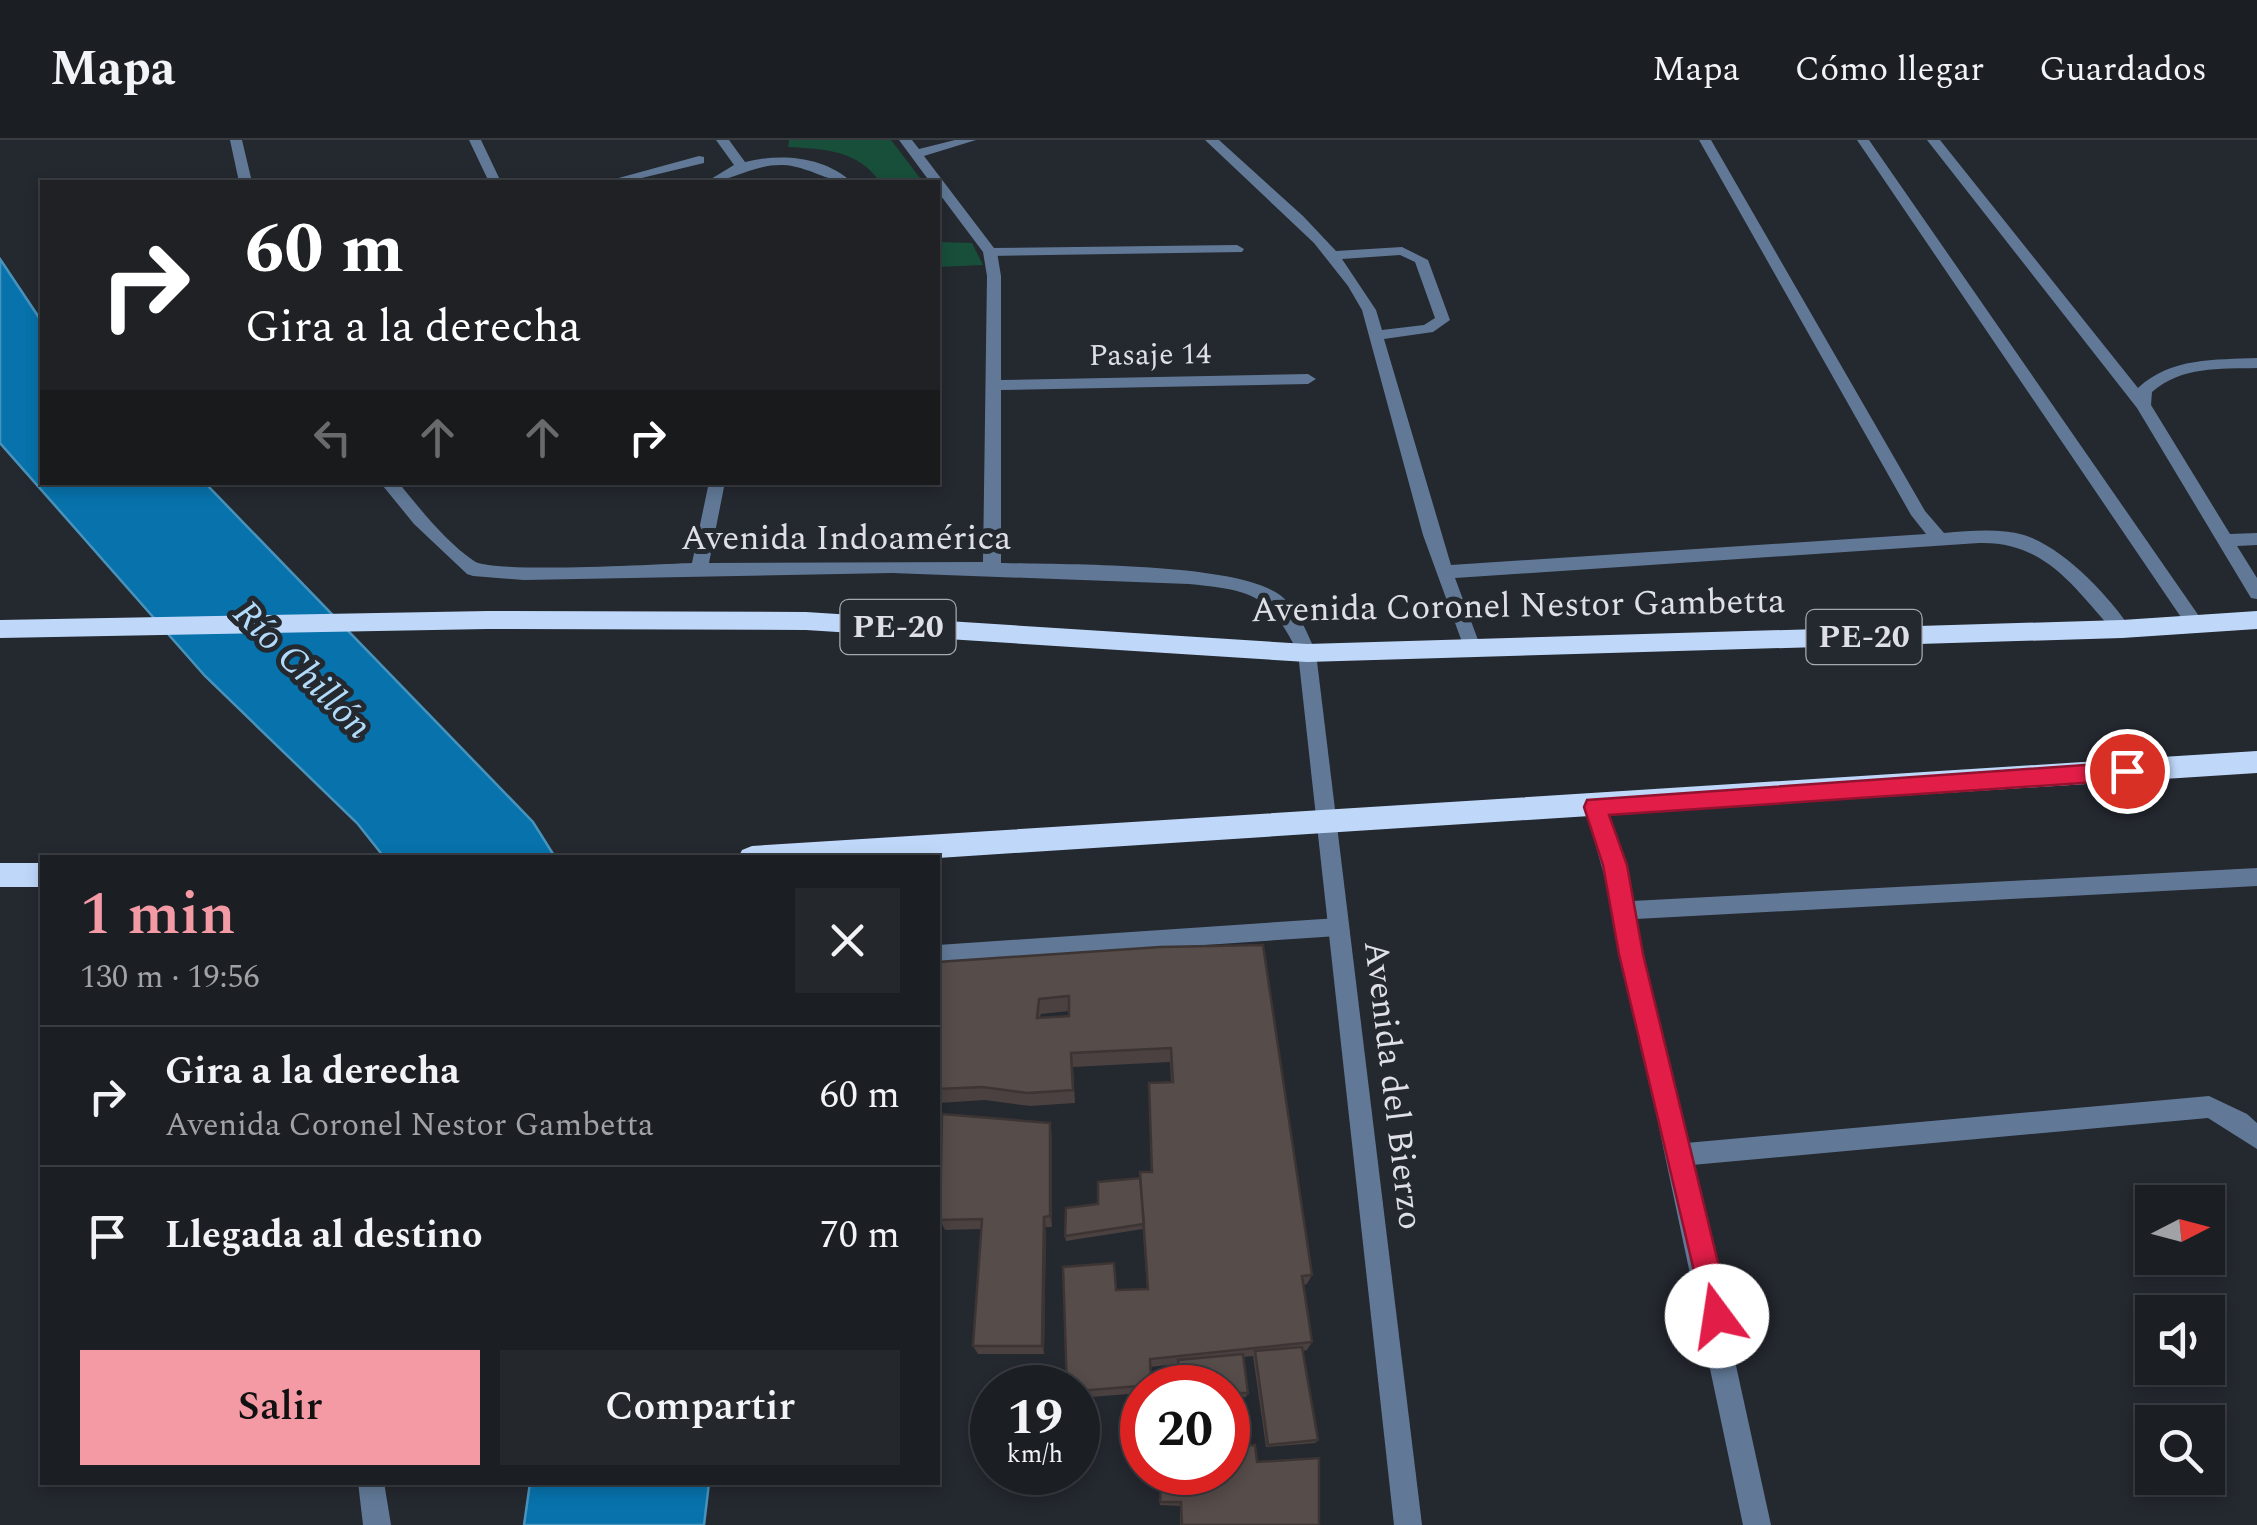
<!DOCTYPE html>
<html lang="es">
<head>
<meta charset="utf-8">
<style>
  body { margin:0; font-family:Spectral,serif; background:#24272b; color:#f1f3f6; height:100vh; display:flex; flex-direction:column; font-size:38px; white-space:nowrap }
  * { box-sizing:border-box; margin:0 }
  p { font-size:32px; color:#a0a2a6 }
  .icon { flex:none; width:55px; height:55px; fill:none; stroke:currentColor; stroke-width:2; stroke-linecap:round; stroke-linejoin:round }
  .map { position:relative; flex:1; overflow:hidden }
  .drawer { position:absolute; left:40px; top:715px; width:900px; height:630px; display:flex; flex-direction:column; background:#1b1e23; border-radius:0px; box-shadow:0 5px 15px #0003,0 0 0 2px #393c41 }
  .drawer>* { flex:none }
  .guide { position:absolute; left:40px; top:40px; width:900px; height:305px; border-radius:0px; box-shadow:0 5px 15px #0003,0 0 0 2px #393c41; background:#202124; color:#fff; overflow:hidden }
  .needle { width:65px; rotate:84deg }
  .fabs { position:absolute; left:2135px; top:1045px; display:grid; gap:20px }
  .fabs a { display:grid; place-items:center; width:90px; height:90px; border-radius:0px; background:#1b1e23; box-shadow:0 5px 15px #0003,0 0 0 2px #393c41; font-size:50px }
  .speed { position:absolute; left:970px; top:1225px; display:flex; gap:20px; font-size:50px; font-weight:700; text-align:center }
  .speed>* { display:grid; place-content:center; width:130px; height:130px; border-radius:50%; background:#1b1e23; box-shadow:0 5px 15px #0003,0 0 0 2px #393c41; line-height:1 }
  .speed small { font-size:25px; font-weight:400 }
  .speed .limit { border:15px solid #d22; background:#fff; color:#111 }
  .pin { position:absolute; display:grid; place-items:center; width:85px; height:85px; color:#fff; margin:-42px; border:5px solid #fff; border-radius:50%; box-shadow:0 2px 10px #0007 }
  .me { position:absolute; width:110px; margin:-55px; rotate:346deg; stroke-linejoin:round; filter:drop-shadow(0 0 8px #0008) }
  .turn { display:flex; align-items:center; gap:35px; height:210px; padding:0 40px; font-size:45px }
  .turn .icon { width:130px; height:130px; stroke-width:2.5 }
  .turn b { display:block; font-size:70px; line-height:85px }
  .lanes { display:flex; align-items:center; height:95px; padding:0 40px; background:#0003; justify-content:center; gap:50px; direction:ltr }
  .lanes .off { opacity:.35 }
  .round { display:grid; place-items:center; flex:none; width:105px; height:105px; border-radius:0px; background:#24272b }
  .headline { display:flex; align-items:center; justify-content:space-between; height:170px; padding:0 40px }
  h1 { font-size:60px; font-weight:600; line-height:75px; color:#f49aa5 }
  .action { display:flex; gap:20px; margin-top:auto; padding:20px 40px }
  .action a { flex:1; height:115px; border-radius:0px; background:#f49aa5; color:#111; font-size:40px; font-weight:600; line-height:115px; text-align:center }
  .action a+a { background:#24272b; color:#f1f3f6 }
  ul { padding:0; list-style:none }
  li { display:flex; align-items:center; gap:30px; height:140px; padding:0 40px; border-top:2px solid #393c41 }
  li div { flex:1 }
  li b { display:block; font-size:38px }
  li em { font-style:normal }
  header { display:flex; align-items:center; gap:60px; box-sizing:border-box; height:140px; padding:0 50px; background:#1b1e23; border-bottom:2px solid #393c41 }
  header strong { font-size:48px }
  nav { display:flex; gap:55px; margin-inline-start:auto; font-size:35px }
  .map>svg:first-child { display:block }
  .green { fill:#174f3a }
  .water { fill:#0772ab; stroke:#4893bc; stroke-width:2.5 }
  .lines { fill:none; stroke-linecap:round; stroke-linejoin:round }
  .service { fill:#617997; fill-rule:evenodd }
  .pedestrian { fill:#617997; fill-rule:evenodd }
  .minor { fill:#617997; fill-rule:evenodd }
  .tertiary { fill:#617997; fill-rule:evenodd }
  .trunk { fill:#bfd8fa; fill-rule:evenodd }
  .wall { fill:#4a4140; fill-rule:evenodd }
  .shaded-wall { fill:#3c3534 }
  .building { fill:#564c4a; stroke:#3c3534; stroke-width:2.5; fill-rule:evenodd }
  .route { fill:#e11d48; stroke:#92132f; stroke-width:2.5 }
  .labels { text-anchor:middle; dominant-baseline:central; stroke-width:10; stroke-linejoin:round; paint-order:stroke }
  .far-street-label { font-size:30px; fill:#dee0e5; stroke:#24282f }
  .shield { fill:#24282f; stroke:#a6a9ae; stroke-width:2.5 }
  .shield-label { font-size:32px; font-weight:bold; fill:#dee0e5 }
  .street-label { font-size:35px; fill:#dee0e5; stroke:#24282f }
  .water-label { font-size:38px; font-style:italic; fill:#b2dbfa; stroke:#24282f }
</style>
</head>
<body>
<header>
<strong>Mapa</strong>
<nav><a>Mapa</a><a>Cómo llegar</a><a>Guardados</a></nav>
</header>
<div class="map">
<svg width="2257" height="1385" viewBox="0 0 2257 1385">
  <rect width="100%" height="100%" fill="#24282f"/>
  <path class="green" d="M789,0H891L923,42H880C858,10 824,9 788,7Z
    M938,102L972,103L983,125L938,127Z"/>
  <path class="water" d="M0,119L42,182V342L205,343L533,682L555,717H384L357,683L205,536L0,303Z
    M530,1343H709L704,1385H524Z"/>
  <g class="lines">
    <path class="service" d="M1205,0H1219L1303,76L1336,111L1402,107L1428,120L1450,180L1433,192L1384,199L1451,425L1926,394L1911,375L1699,0H1711L1925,371L1944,393C1971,391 1998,388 2024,395C2063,407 2109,456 2131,489L2122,496L2116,494C2075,449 2046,401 1979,403L1455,438L1481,508L1478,513H1466L1423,395L1362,170L1348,146L1314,103ZM1400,115L1415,122L1435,178L1424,185L1382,190L1376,170L1342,119Z
      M1857,0H1869L2201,479L2204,484L2201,489H2189Z
      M1927,0H1940L2138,248C2171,217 2215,220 2257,218V228C2219,229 2182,226 2152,252L2151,265L2230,394L2257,393V405L2237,406L2257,438V459L2251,458L2137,268Z
      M1595,659L1602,661L1605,667L1632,761L2257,728V746L1636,779L1686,1003L2209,956L2247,974L2257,983V1009L2208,978L1692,1025L1771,1385H1743L1611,760L1585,667L1588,661Z
      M1338,778L1345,780L1348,787L1345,794L1338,796L938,823V805Z"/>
    <path class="pedestrian" d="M699,16L704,17V23L625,42H604Z
      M1237,105L1244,109L1242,112L990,116L983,112L990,108Z"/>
    <path class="minor" d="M230,0H242L252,42H239Z
      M469,0H481L501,42H489Z
      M716,0H729L745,22C781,13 823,16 852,42C829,43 808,26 783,25C752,24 732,42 706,42L734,25Z
      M899,0H912L919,9L955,0H976L924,16L997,112L1001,136V240L1308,234L1316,239L1308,244L1001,250V423C1062,425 1235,422 1280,455C1298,469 1307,492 1316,513L1313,518H1301C1269,456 1259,451 1189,444L892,433L524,440L473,436L467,434L414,384L383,346L381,342H398C421,370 445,401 474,421C493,434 658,424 692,423L709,342H725L709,423L983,422L987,136L983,112L938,52V42H930Z
      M358,1342H384L391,1385H363Z"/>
    <path class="tertiary" d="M1307,506L1316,513L1422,1385H1394L1298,513Z"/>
    <path class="trunk" d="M488,471L806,472L1307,504L2122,480L2257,471V489L2122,498L1307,522L806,490L488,489L0,498V480Z
      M2257,611V633L938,718H738L742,710L752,706Z
      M0,723H42V747H0Z"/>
  </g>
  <path class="wall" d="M1160,807L1312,1135L1307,1144L1304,1145L1312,1202L1307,1210L1303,1211L1318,1300L1315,1303L1266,1307L1253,1216L1243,1217L1248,1253L1246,1257L1238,1256L1243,1287L1241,1290L1228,1291V1248H1142V1253L1078,1258V1248L1116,1150L1147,1149L1143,1089L1066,1101L1065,1096L1098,1064L1151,1032L1149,943L1171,942L1170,922L1073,927L1075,963L1030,966L985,960L938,963V822ZM1069,871V876L1040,877L1041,874ZM1177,1224L1178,1238L1151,1239L1150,1227Z
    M1052,996V1087H1046L1044,1214H978L973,1206L981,1089L945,1090L940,1080Z
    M1257,1322L1319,1385H1180V1366L1160,1365L1161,1332Z"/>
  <path class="shaded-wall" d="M1050,983L1052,996V1087L1050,1076Z
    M1044,1077L1046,1087L1044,1214L1042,1206Z"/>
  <path class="building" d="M1263,805L1312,1135L1302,1136L1312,1202L1150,1219L1151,1245L1078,1251V1248H1067L1063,1127L1114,1123L1116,1150L1148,1149L1140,1032H1152L1149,943L1173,942L1171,908L1071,913L1073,950L1028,953L982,947L938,949V822L1160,807ZM1069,856V876L1037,878L1039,859Z
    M942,974L1050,983V1076L1044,1077L1042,1206H973L982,1079L940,1080Z
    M1140,1038L1144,1084L1065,1096L1066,1068L1098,1064V1042Z
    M1302,1207L1318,1300L1268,1305L1255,1211Z
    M1243,1214L1248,1253H1238L1243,1287L1228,1288V1248H1151V1239L1180,1237L1178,1220Z
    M1142,1268V1331H1136L1133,1269Z
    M1255,1305L1257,1322L1319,1318V1385H1182L1181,1362H1160L1162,1332H1228V1306Z"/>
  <path class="route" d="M2127,622L2138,631L2127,640L1609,675L1627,725L1643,814L1731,1176L1727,1186L1717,1190L1707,1186L1619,814L1603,725L1584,667L1587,660Z"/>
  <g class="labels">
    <g class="far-street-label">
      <text transform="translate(1150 215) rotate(-1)">Pasaje 14</text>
    </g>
    <g class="shield">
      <rect x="840.5" y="460" width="115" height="54" rx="8"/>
      <rect x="1806.5" y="470" width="115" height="54" rx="8"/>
    </g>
    <g class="shield-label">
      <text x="898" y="487">PE-20</text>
      <text x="1864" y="497">PE-20</text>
    </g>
    <g class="street-label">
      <text x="846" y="398">Avenida Indoamérica</text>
      <text transform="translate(1518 466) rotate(-1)">Avenida Coronel Nestor Gambetta</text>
      <text transform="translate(1393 945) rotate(83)">Avenida del Bierzo</text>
    </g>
    <g class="water-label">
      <text transform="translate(302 530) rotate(45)">Río Chillón</text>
    </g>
  </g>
</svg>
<div class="fabs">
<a><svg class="needle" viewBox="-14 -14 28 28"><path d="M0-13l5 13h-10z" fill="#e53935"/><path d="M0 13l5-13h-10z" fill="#a0a2a6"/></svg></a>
<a><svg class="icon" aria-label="sound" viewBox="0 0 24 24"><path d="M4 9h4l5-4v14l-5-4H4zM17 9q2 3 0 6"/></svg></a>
<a><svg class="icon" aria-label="search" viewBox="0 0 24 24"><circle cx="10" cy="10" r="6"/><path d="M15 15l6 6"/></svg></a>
</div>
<div class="speed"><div>19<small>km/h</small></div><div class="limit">20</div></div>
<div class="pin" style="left:2127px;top:631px;background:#d93025"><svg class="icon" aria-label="arrive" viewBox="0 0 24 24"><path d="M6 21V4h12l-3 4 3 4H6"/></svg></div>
<svg class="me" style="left:1717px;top:1176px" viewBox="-20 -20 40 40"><circle r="19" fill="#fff"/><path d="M0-13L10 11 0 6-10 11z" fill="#e11d48"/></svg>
<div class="guide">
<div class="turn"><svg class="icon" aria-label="right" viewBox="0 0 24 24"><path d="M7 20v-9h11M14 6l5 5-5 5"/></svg><div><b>60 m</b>Gira a la derecha</div></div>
<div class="lanes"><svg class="icon off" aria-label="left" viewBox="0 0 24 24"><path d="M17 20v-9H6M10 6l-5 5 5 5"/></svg><svg class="icon off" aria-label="ahead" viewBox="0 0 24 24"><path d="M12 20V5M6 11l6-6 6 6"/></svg><svg class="icon off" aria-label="ahead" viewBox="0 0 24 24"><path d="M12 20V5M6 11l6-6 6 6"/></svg><svg class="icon" aria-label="right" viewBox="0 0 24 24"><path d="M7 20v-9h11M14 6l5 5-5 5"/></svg></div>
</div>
<section class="drawer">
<div class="headline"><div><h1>1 min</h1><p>130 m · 19:56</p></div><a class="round"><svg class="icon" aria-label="close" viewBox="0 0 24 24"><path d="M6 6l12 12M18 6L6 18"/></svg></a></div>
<ul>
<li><svg class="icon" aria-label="right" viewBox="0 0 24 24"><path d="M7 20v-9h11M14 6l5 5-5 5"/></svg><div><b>Gira a la derecha</b><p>Avenida Coronel Nestor Gambetta</p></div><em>60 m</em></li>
<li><svg class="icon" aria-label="arrive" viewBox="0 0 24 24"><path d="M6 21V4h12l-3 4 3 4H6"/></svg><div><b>Llegada al destino</b></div><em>70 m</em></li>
</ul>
<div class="action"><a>Salir</a><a>Compartir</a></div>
</section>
</div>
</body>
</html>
